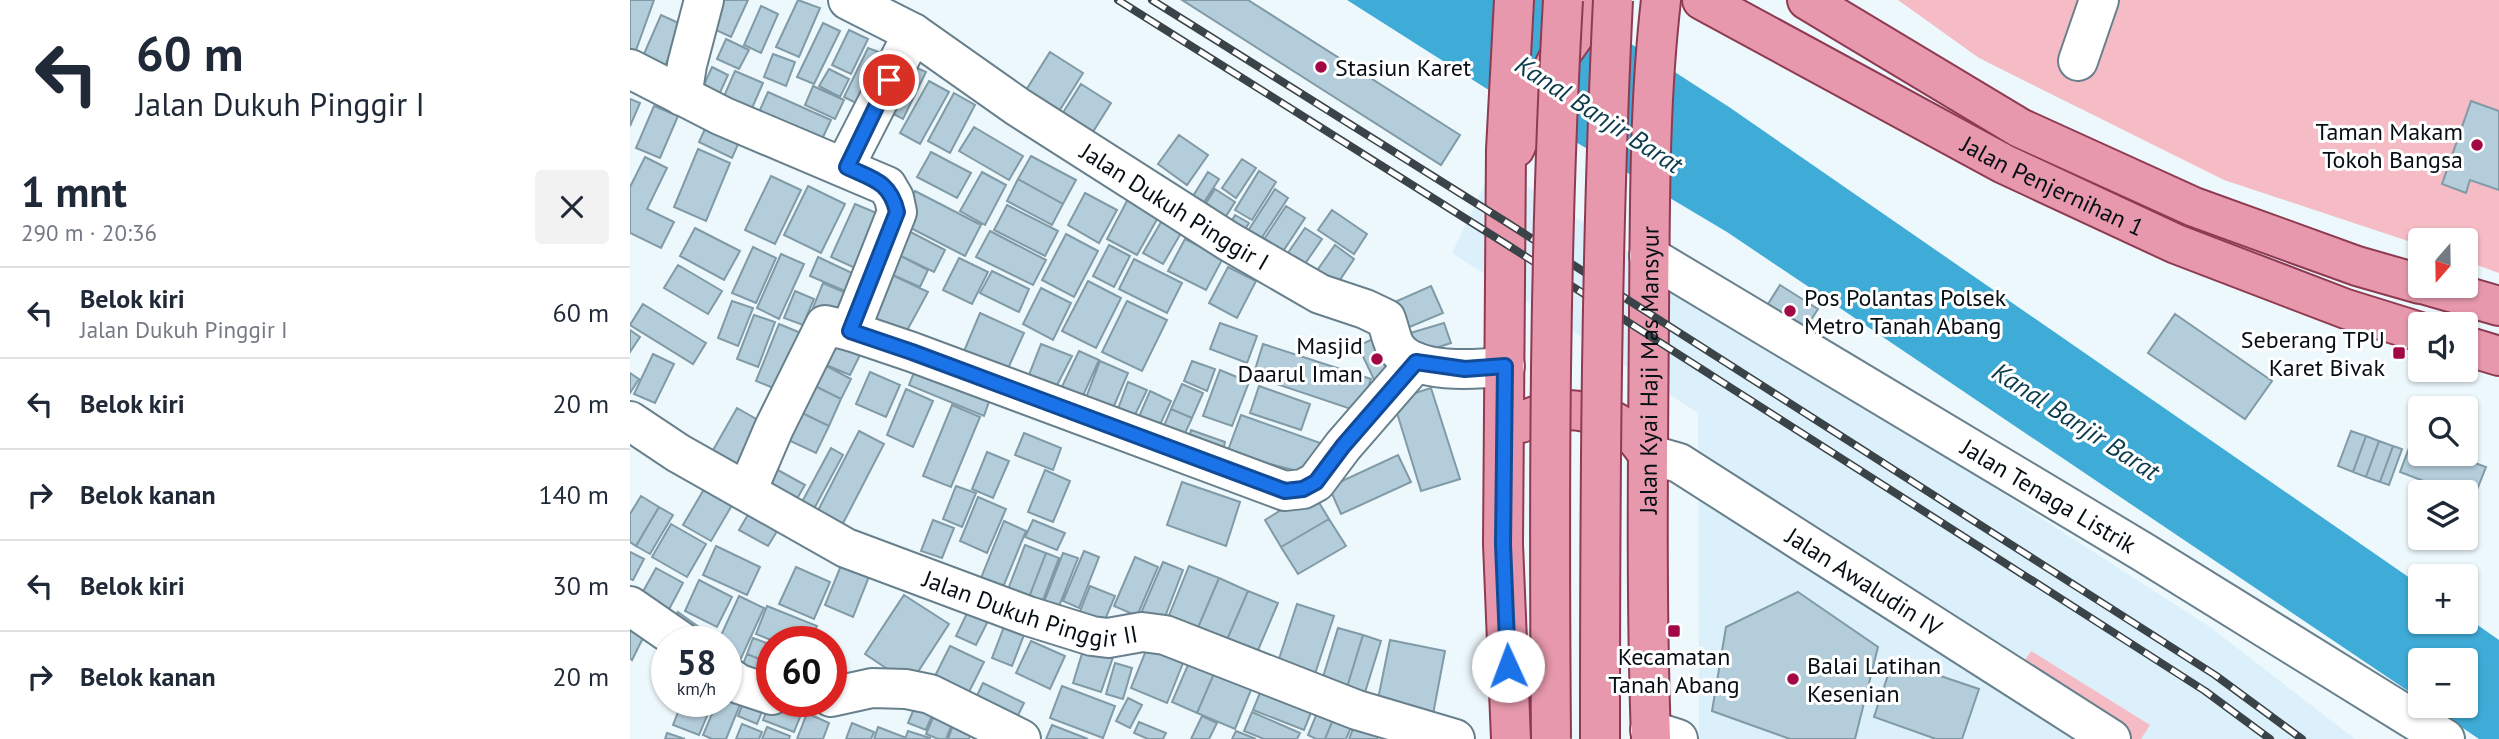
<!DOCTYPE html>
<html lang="id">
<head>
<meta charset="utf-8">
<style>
  body { margin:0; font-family:"PT Sans",sans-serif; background:#f2f2f3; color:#1f2937; height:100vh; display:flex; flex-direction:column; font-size:26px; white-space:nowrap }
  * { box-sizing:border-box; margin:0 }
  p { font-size:23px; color:#747a83 }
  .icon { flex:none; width:38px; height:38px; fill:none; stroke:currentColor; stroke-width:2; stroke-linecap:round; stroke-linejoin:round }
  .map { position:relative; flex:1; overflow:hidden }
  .side { display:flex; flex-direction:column; background:#fff; width:630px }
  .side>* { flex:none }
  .hud { background:#fff; color:#1f2937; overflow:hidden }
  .needle { width:46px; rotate:200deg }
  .tools { position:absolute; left:1778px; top:228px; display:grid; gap:14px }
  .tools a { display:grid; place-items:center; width:70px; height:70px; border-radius:7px; background:#fff; box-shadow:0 2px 5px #0004; font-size:35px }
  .speed { position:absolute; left:21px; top:626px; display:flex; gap:14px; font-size:35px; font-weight:700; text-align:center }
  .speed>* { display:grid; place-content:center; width:91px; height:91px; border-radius:50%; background:#fff; box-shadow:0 2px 5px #0004; line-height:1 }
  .speed small { font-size:18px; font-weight:400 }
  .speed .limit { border:10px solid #d22; background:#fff; color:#111 }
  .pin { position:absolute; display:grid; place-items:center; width:60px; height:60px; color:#fff; margin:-30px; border:4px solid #fff; border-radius:50%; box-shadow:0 2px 7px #0007 }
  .me { position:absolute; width:77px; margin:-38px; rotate:358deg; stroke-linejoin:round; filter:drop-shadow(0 0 5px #0008) }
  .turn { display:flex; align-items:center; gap:24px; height:147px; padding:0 21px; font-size:32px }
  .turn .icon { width:91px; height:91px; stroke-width:2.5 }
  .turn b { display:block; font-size:49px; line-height:60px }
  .round { display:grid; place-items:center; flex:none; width:74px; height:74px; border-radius:7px; background:#f2f2f3 }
  .head { display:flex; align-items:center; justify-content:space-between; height:119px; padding:0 21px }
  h1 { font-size:42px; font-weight:800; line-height:52px }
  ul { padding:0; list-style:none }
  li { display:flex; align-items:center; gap:21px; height:91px; padding:0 21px; border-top:2px solid #e0e1e3 }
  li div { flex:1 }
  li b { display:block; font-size:26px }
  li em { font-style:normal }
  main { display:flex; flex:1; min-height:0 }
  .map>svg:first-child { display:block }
  .built { fill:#dbf0fb }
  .green { fill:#f5bcc5 }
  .water { fill:#3fabd7 }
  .building { fill:#b3cdda; stroke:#809aa6; stroke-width:2 }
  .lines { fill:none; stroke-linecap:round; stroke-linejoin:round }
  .minor-casing { stroke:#67808c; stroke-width:42 }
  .major-casing { stroke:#8e3b52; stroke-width:42 }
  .minor { stroke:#fff; stroke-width:38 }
  .major { stroke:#e798ac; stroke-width:38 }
  .rail-casing { stroke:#3a4348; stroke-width:8 }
  .rail { stroke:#fff; stroke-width:5; stroke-dasharray:16; stroke-linecap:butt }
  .major-bridge-casing { stroke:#8e3b52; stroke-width:42; stroke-linecap:butt }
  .major-bridge { stroke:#e798ac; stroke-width:38 }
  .route-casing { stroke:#114b97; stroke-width:18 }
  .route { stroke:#1a73e8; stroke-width:12 }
  .poi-dot { fill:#a20845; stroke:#fff; stroke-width:2.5 }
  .labels { text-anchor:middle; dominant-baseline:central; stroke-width:6; stroke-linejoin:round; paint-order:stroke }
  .poi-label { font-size:24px; fill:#060f14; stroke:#fff; text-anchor:start }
  .street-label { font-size:24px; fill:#060f14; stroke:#fff }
  .water-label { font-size:26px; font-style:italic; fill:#0b3b4d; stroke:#fff }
</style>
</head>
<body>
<main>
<section class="side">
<div class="hud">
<div class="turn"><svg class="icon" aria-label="left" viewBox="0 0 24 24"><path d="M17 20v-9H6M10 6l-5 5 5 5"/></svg><div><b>60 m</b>Jalan Dukuh Pinggir I</div></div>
</div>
<div class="head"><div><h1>1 mnt</h1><p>290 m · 20:36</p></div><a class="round"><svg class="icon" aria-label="close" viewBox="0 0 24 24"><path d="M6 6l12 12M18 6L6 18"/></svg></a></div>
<ul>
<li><svg class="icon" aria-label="left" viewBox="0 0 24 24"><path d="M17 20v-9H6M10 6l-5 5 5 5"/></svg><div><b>Belok kiri</b><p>Jalan Dukuh Pinggir I</p></div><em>60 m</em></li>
<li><svg class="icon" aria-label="left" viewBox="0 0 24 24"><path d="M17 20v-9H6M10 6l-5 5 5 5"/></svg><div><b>Belok kiri</b></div><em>20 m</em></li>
<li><svg class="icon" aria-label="right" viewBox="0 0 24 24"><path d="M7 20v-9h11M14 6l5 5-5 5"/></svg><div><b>Belok kanan</b></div><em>140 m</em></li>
<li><svg class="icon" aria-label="left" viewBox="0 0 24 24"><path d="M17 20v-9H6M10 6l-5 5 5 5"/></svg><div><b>Belok kiri</b></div><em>30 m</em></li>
<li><svg class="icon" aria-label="right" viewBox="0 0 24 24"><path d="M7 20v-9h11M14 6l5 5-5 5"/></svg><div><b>Belok kanan</b></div><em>20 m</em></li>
</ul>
</section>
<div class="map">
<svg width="1869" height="739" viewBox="0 0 1869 739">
  <rect width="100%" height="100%" fill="#edf8fd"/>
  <path class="built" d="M864,165L1580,627L1725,739H1069L1068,413L822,253Z"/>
  <path class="green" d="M1268,0H1869V273L1836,261V240H1790V245L1594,180L1349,58Z
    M1401,651L1520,725L1511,739H1493L1387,673Z"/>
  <path class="water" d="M717,0H933L1099,107L1790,585V621H1836V617L1869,640V739H1849L1799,705H1836V660H1790V699L1097,232L865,94Z"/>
  <path class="building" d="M0,0H24L5,53L0,51Z
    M84,0H118L101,37L73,24Z
    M168,0L190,8L169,57L146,47Z
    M552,0H618L830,135L811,165Z
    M131,6L148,14L131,53L114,45Z
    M31,15L53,25L32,73L10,63Z
    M193,23L210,31L184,84L167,77Z
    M219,30L238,39L221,74L202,65Z
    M96,39L119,50L109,69L87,59Z
    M238,48L257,55L234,107L214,97Z
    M420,52L453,73L421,124L388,103Z
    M143,54L165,62L156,86L134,77Z
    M276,63L296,72L273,119L254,109Z
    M82,67L98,75L88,97L72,89Z
    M199,69L219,79L210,97L189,86Z
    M105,71L133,83L116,122L88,110Z
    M299,81L319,92L290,144L270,133Z
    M451,84L481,103L454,146L424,127Z
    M183,86L214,100L205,119L175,105Z
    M138,92L201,120L187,150L124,123Z
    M324,93L345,105L320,153L298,141Z
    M0,99L10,103L0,126Z
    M1841,101L1869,111V190L1840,180L1836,193L1812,184Z
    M24,106L48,116L30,158L6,148Z
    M80,118L113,133L102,158L69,142Z
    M344,127L393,156L379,180L329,151Z
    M549,135L578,155L557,185L528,164Z
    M68,149L100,163L76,221L44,207Z
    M301,152L341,173L327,198L287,177Z
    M401,156L446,180L433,204L388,179Z
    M15,157L37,168L17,209L44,222L31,248L0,233V187Z
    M612,159L626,168L606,198L592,188Z
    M629,171L646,182L622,220L605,210Z
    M352,172L376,185L355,225L330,211Z
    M578,172L589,179L571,207L560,201Z
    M141,176L171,190L145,244L115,230Z
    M388,179L433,204L422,225L377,201Z
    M178,186L215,204L191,253L154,235Z
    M585,189L605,202L589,227L569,214Z
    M645,189L658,198L629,242L616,234Z
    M285,191L351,225L335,256L269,222Z
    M455,193L487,210L469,243L438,225Z
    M499,197L530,214L507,255L477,239Z
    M225,204L249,214L225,268L201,257Z
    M377,205L428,231L415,256L364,230Z
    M656,206L675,218L644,265L625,253Z
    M702,210L737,234L724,254L688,230Z
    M605,215L619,223L606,244L593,236Z
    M534,217L554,228L533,264L513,253Z
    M65,228L110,251L94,280L50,256Z
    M273,228L315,250L304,272L265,253Z
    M675,228L692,239L666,277L649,266Z
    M360,231L416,260L403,285L346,257Z
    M436,234L468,251L444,297L412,280Z
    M555,239L593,258L576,290L538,271Z
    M479,245L500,256L484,287L463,276Z
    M705,245L724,259L701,293L681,279Z
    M123,247L146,258L126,303L102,293Z
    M265,253L298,270L290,287L256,272Z
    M151,254L174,264L149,319L127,308Z
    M188,257L222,273L215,291L180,276Z
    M329,258L358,272L342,304L313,290Z
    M504,259L552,283L537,313L489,289Z
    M48,265L92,291L78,314L34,288Z
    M598,267L626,281L607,318L579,303Z
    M362,271L399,289L389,312L350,293Z
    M256,272L298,292L274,336L230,329Z
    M458,281L491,298L466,348L432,331Z
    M193,283L225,297L215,322L183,308Z
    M1150,285L1188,309L1170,337L1133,312Z
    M801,286L813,313L770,331L758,305Z
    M411,288L441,303L423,340L393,324Z
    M165,291L184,299L173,325L154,318Z
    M102,301L123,308L108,346L88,338Z
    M497,301L537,320L512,371L472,352Z
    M13,304L76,343L63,364L0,325Z
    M350,313L394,333L375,375L332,356Z
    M1545,314L1642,381L1615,419L1518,353Z
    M124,315L145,322L128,367L107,359Z
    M590,323L627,336L617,363L580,349Z
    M814,323L821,343L784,355L777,334Z
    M149,324L176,335L153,392L126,381Z
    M0,330L10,337L0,352Z
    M749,336L765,372L749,390L728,346Z
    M201,342L230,355L220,375L189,362Z
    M411,344L442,356L424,391L397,380Z
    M633,344L741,379L730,412L623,376Z
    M449,351L469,360L448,407L427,397Z
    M23,354L44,364L25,403L4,394Z
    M470,361L498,373L478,420L452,408Z
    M562,361L585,369L577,391L554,381Z
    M189,362L221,379L211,399L179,383Z
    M287,365L362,393L354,416L279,385Z
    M590,370L619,382L602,426L573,416Z
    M240,372L270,385L256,417L226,404Z
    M0,373L9,379L0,393Z
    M498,382L517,390L503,419L485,417Z
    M179,383L211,399L199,426L166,410Z
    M552,384L573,393L562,418L541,409Z
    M629,386L680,404L671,430L620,413Z
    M801,388L830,479L791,491L763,400Z
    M276,389L303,401L283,447L257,435Z
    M520,391L541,401L529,427L508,419Z
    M322,405L350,417L321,487L293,476Z
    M107,408L137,425L113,479L78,459Z
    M541,409L562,418L551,442L531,433Z
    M166,410L199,426L186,453L152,437Z
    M611,415L696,445L679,474L597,453Z
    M561,430L595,442L592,456L557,445Z
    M229,431L254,444L207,535L182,522Z
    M1721,431L1736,436L1723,472L1708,466Z
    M394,433L431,448L423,470L385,455Z
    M1736,436L1749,441L1736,477L1723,472Z
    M1782,440L1790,443V453H1818L1856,467L1843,500L1836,497V492H1822L1770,472Z
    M1749,441L1763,446L1750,482L1736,477Z
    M1763,446L1772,449L1759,485L1750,482Z
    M201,448L213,455L178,520L166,513Z
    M357,452L379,461L363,498L342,489Z
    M768,455L781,482L711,514L699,487Z
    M137,464L175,485L161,509L124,489Z
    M415,470L440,481L423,522L398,512Z
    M80,479L108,495L81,541L53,525Z
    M552,482L610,502L596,546L537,525Z
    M326,486L346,493L332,527L313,519Z
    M682,491L699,519L651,547L635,520Z
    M11,496L29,507L6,546L0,542V514Z
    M348,497L376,509L357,553L330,541Z
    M123,506L152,523L138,546L109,530Z
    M29,507L43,515L20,554L6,546Z
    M699,519L716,546L668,574L651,547Z
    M303,520L324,528L312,558L291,551Z
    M403,520L435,533L427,550L395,537Z
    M374,521L396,531L371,592L349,583Z
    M41,524L76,544L57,577L22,557Z
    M395,545L416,553L398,600L377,592Z
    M86,546L130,567L117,595L73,575Z
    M454,551L469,557L449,608L433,601Z
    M0,552L14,559L3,580L0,579Z
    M416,553L429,558L411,605L398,600Z
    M433,553L448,558L425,616L411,610Z
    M505,557L528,567L507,616L484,606Z
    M533,562L553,570L533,622L511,613Z
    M212,563L240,574L223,617L195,605Z
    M559,566L589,578L567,630L538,618Z
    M166,567L200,582L184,619L149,604Z
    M26,568L53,583L37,613L10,597Z
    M589,578L618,591L596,642L567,630Z
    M69,580L102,597L87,627L55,611Z
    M460,586L485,596L471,629L447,619Z
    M618,591L648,603L626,655L596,642Z
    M1168,592L1248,647L1225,739H1160L1082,711L1096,627Z
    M274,595L319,624L280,684L235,654Z
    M109,596L134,608L107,667L96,662V642H88Z
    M667,604L704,616L682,683L645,671Z
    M137,606L187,626L180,642H146L126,634Z
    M340,607L360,617L346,645L326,636Z
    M48,612L80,635L75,642H61L38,626Z
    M0,616L19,626L2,660L0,658Z
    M377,619L397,627L382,666L362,658Z
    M708,628L733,635L714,697L689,690Z
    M733,635L751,641L732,702L714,697Z
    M123,638L142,645V664L117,654Z
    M760,640L815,651L801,725L745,714Z
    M401,641L435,656L420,689L386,673Z
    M519,643L555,658L537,703L501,688Z
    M320,646L354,662L334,702L300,686Z
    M454,647L483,657L471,692L443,683Z
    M117,654L142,664V690L108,677Z
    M561,658L586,669L567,713L542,702Z
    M1263,660L1349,689L1332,739H1306L1244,717Z
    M485,663L502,668L493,699L476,694Z
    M586,669L623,685L605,729L567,713Z
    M636,678L687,698L674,730L623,710Z
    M353,683L394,703L380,732L339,712Z
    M432,686L485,706L473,738L420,718Z
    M96,688L114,695L96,739H82L73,735L87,702H96Z
    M118,691L137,699L127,724L108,716Z
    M290,694L308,701L296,730L278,723Z
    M498,698L512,705L500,728L486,721Z
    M141,700L172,712L164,732L133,720Z
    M52,702H83L69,735L43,725Z
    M691,703L707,710L695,739H686L678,735Z
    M309,704L327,712L316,739H308L296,734Z
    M707,710L725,718L716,739H695Z
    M622,712L670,733L667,739H634L614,731Z
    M177,713L199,723L193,739H167Z
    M729,714L753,725L747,739H719Z
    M572,716L587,723L579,739H561Z
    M325,720L343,728L339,739H318Z
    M509,722L536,733L533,739H518L504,733Z
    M222,723L244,732L241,739H216Z
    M112,724L132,732L129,739H106Z
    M422,725L458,739H416Z
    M137,727L160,736L159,739H132Z
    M248,727L274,737L273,739H244Z
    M278,731L300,738V739H275Z
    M606,731L626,739H602Z
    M37,733L55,739H35Z"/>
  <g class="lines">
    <g class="minor-casing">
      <g id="minor">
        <path id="s1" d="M218,0L283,33L388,107L598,241L690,294L735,309L756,319C759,327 761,338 765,346C783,375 846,370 875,366"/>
        <path d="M1448,61L1469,0"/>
        <path d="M0,69L92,116L257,186L264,198L267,212L220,331L282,352L655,491L673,489L686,482L713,446L786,362"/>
        <path d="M52,96L57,65L74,0"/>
        <path d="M217,167L222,152L283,33"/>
        <path id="s2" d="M1019,256L1513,552L1815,739"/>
        <path id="s3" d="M0,421L48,453L216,548L398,616L462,636L478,638L512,632L535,635L727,710L825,739"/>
        <path id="s4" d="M1018,454L1049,463L1481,739"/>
        <path d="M117,491L144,428L195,325L220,331"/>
        <path d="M0,606L52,642"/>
        <path d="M96,675L109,684L142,695"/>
        <path d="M201,697L242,688L276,689L300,694L391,739"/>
        <path d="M1020,730L1048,739"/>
      </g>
    </g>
    <g class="major-casing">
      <g id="major">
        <path id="s5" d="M1072,0L1374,164L1546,244L1716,309L1790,332"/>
        <path d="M1177,0L1390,128L1564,207L1727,266L1790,284"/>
        <path d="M885,148L897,119L929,57L969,0"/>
        <path d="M1796,285L1869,306"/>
        <path d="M1836,346L1869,356"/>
        <path d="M891,423C925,402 970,408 1000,432C1007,438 1012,447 1018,454"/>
        <path d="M881,739L873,544L876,150L884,0"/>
        <path id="s6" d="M1021,739C1016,597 1018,455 1019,313C1020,209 1019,103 1031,0"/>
      </g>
    </g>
    <use href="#minor" class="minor"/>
    <use href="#major" class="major"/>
    <g class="rail-casing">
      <path id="rail" d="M488,0L876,244L1575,691L1640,739
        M522,0L876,222L1585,675L1672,739"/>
    </g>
    <use href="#rail" class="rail"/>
    <g class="major-bridge-casing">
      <path id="major-bridge" d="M921,739C919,493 919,246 933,0
        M970,739C970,492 971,246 983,0"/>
    </g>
    <use href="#major-bridge" class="major-bridge"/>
  </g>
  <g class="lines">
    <g class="route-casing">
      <path id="route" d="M259,80L217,167C242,179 260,181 267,212L220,331L282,352L655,491L673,489L686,482L713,446L786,362L835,369L875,366L873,544L878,666"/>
    </g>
    <use href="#route" class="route"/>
  </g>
  <g class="poi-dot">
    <circle cx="691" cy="67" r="7"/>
    <circle cx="1847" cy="145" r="7"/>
    <circle cx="1160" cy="311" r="7"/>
    <rect x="1762" y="346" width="14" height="14" rx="3.5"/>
    <circle cx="747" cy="359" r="7"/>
    <rect x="1037" y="624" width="14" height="14" rx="3.5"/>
    <circle cx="1163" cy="679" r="7"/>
  </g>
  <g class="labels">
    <g class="poi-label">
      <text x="705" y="67">Stasiun Karet</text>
      <text x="1833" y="131" text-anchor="end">Taman Makam<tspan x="1833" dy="28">Tokoh Bangsa</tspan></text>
      <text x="1174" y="297">Pos Polantas Polsek<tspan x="1174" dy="28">Metro Tanah Abang</tspan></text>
      <text x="1755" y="339" text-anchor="end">Seberang TPU<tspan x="1755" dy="28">Karet Bivak</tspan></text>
      <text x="733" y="345" text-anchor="end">Masjid<tspan x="733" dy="28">Daarul Iman</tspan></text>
      <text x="1044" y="656" text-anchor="middle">Kecamatan<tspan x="1044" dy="28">Tanah Abang</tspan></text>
      <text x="1177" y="665">Balai Latihan<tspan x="1177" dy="28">Kesenian</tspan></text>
    </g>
    <g class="street-label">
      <text stroke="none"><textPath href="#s5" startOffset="397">Jalan Penjernihan 1</textPath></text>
      <text stroke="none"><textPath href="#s1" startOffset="387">Jalan Dukuh Pinggir I</textPath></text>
      <text stroke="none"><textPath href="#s6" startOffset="369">Jalan Kyai Haji Mas Mansyur</textPath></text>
      <text stroke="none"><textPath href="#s2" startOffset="466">Jalan Tenaga Listrik</textPath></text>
      <text stroke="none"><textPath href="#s4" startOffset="252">Jalan Awaludin IV</textPath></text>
      <text stroke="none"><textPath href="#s3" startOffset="446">Jalan Dukuh Pinggir II</textPath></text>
    </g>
    <g class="water-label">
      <text transform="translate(969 114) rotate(33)">Kanal Banjir Barat</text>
      <text transform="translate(1446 421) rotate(33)">Kanal Banjir Barat</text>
    </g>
  </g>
</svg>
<div class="tools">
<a><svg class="needle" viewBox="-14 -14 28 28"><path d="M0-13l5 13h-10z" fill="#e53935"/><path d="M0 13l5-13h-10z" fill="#747a83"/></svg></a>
<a><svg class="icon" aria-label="sound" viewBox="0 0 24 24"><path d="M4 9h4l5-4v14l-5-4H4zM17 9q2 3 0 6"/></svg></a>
<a><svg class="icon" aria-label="search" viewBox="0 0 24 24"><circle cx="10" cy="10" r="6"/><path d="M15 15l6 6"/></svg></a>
<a><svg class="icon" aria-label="layers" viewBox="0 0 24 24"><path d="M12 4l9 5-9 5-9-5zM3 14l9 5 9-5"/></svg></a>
<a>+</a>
<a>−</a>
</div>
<div class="speed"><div>58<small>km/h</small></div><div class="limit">60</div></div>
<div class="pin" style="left:259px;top:80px;background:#d93025"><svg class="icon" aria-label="arrive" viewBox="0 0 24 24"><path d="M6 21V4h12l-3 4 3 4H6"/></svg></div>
<svg class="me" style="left:878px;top:666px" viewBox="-20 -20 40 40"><circle r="19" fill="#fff"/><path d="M0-13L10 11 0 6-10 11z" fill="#1a73e8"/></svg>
</div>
</main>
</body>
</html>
